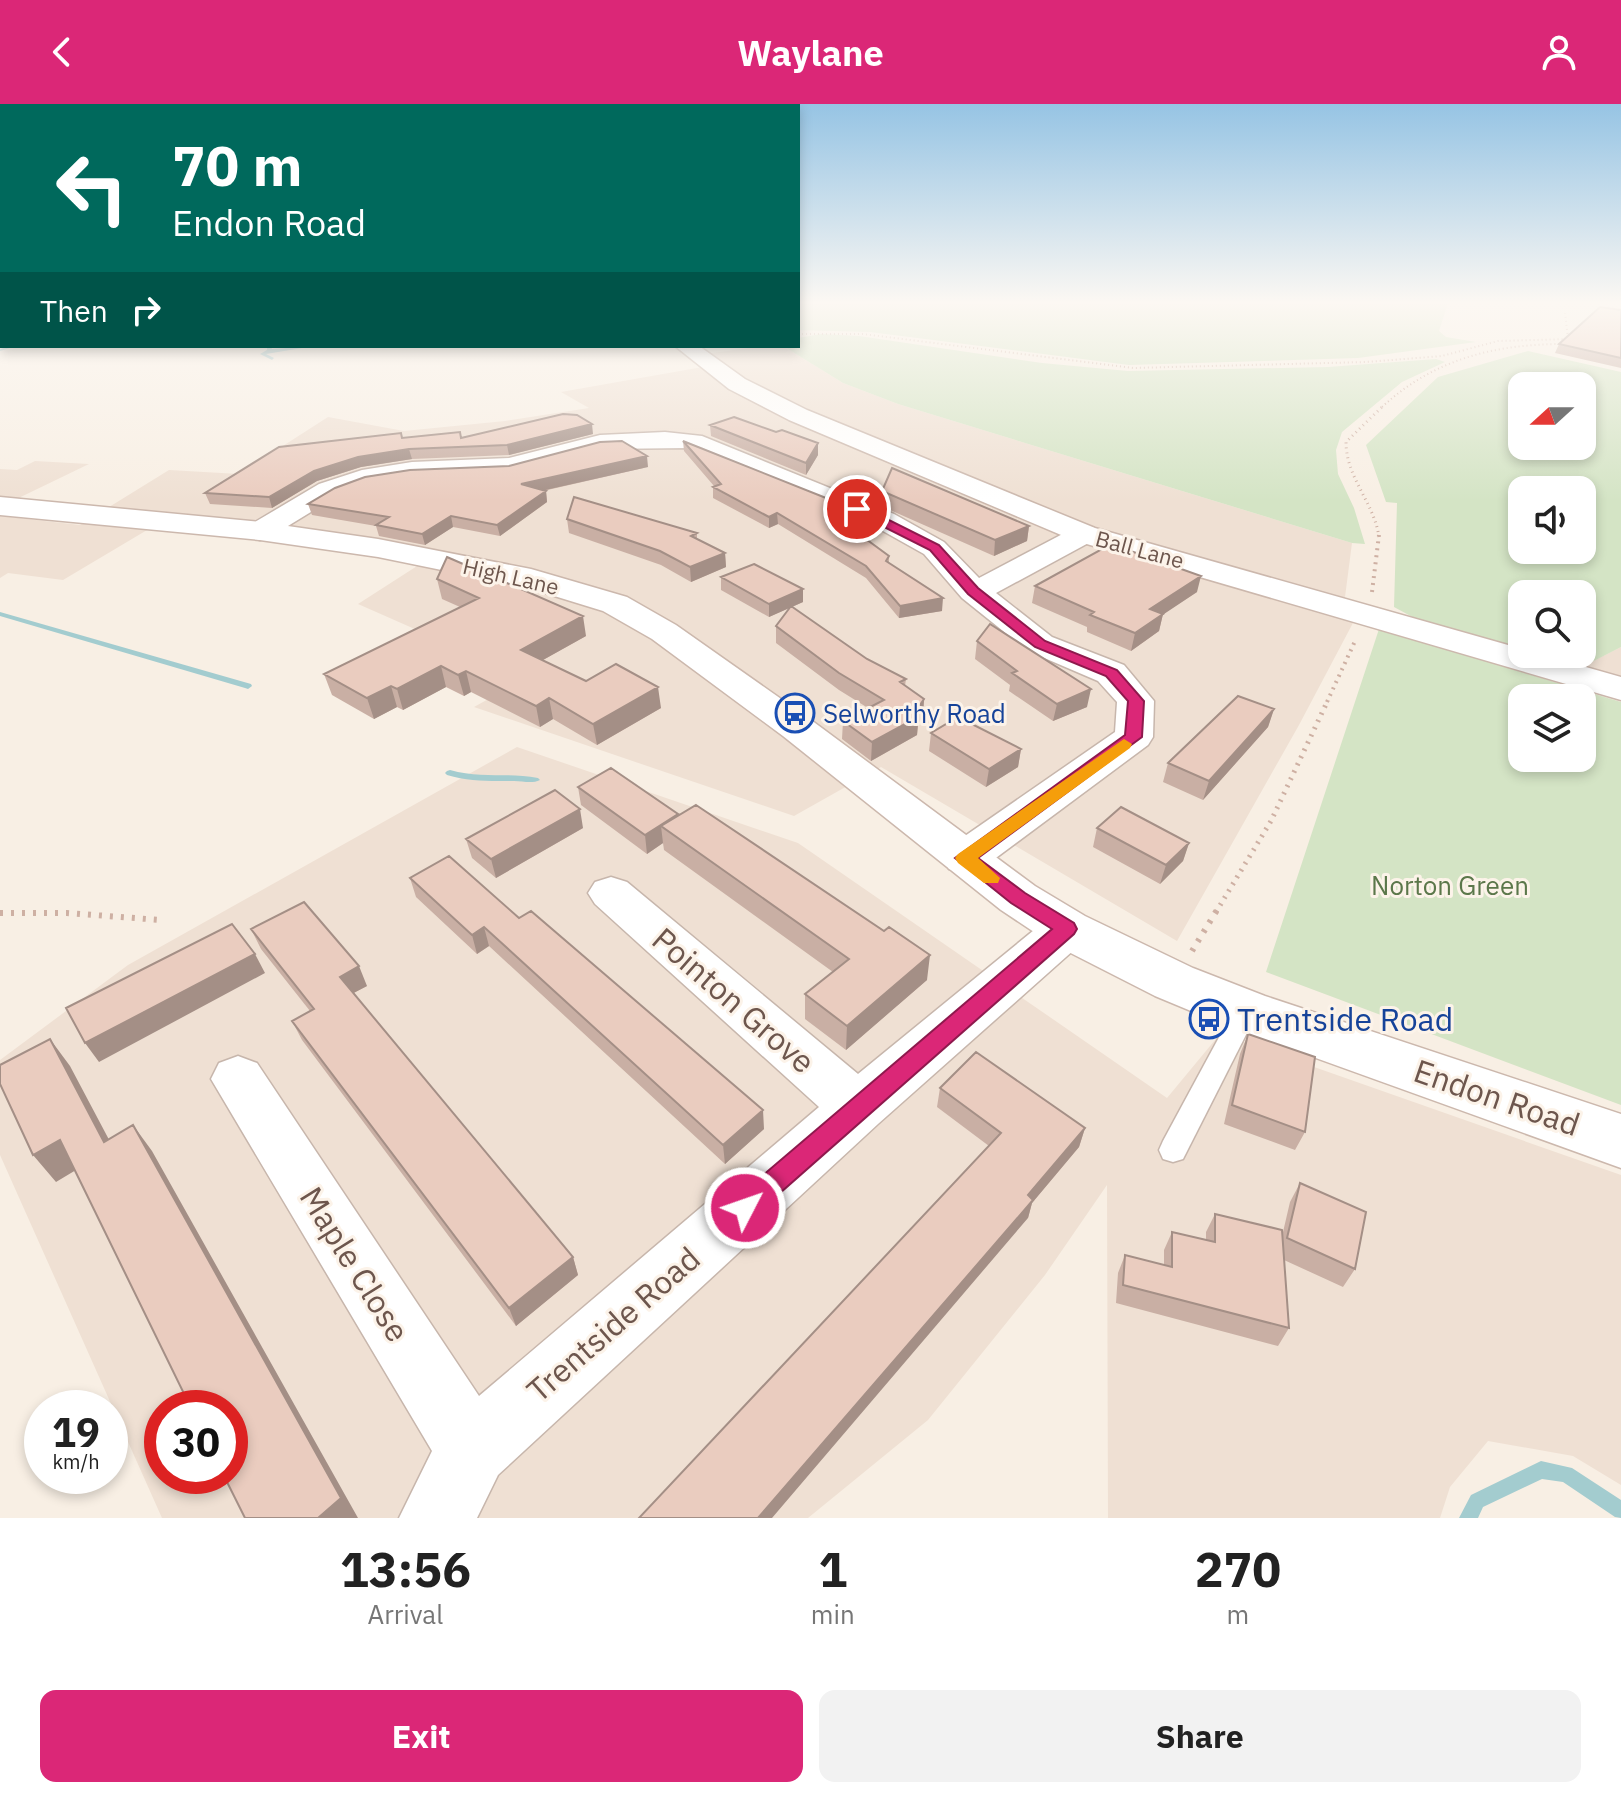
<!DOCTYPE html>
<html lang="en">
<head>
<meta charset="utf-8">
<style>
  body { margin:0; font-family:"IBM Plex Sans",sans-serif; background:#f2f2f2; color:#222; height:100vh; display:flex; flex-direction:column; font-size:30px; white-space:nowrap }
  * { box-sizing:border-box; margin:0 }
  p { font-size:26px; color:#767676 }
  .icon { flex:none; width:44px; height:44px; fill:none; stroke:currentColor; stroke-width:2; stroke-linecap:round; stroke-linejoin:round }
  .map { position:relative; height:1414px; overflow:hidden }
  .panel { display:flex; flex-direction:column; background:#fff; flex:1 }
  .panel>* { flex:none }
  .hud { position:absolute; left:0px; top:0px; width:800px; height:244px; box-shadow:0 4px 12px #0003; background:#00695c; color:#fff; overflow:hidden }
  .needle { width:52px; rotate:249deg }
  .controls { position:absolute; left:1508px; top:268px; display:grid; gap:16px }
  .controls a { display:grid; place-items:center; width:88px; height:88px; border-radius:16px; background:#fff; box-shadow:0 4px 12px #0003; font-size:40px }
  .speed { position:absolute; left:24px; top:1286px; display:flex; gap:16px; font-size:40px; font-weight:700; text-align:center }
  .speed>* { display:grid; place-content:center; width:104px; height:104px; border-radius:50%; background:#fff; box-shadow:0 4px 12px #0003; line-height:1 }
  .speed small { font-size:20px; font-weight:400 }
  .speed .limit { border:12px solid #d22; background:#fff; color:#111 }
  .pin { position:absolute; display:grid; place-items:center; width:68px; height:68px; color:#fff; margin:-34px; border:4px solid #fff; border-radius:50%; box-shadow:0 2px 8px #0007 }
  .me { position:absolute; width:88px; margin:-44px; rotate:49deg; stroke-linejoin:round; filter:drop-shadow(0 0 6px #0008) }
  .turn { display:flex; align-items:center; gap:28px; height:168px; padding:0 40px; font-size:36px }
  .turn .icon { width:104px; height:104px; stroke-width:2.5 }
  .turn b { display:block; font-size:56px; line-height:68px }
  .then { display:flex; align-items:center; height:76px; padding:0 40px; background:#0003; gap:16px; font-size:30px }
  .eta { display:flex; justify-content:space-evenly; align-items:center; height:136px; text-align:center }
  .eta b { font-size:48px; font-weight:700; line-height:56px }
  .button { display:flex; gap:16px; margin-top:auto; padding:16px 40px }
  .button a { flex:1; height:92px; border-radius:16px; background:#db2777; color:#fff; font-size:32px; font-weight:700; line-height:92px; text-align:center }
  .button a+a { background:#f2f2f2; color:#222 }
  header { display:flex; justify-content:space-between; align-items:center; height:104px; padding:0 40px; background:#db2777; color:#fff; font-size:36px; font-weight:700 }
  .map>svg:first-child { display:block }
  .residential { fill:#efe0d3; fill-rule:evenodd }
  .green { fill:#d4e4c5; fill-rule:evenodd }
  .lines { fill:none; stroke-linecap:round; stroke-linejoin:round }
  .stream { fill:#a3cccf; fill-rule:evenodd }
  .lane-casing { stroke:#c7b6ac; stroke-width:3 }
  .street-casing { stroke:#c7b6ac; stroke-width:3 }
  .secondary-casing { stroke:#ccb8ad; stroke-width:3 }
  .path-far4 { stroke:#ceb0a3; stroke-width:2; stroke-dasharray:1 3; stroke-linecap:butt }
  .path-far3 { stroke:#ceb0a3; stroke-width:3; stroke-dasharray:1 4; stroke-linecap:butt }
  .path-far2 { stroke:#ceb0a3; stroke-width:4; stroke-dasharray:2 5; stroke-linecap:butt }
  .path-far1 { stroke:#ceb0a3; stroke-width:5; stroke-dasharray:2 6; stroke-linecap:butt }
  .path { stroke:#ceb0a3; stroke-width:6; stroke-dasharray:3 8; stroke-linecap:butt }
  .lane { fill:#fff; fill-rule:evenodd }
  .street { fill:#fff; fill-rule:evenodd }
  .secondary { fill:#fff; fill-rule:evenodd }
  .wall { fill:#c9afa4 }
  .shaded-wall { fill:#a48f86 }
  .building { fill:#eaccbf; stroke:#a48f86; stroke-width:2 }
  .route { fill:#db2777; stroke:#8e194d; stroke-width:2 }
  .slow { fill:#f59e0b }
  .labels { text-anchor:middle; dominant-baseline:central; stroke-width:6; stroke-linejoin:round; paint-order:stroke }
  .far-street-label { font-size:22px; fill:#6d564d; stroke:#fcf3e9 }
  .transit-label { font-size:26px; fill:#164399; stroke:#fcf3e9; text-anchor:start }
  .park-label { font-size:26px; fill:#5b774a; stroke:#fcf3e9 }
  .near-street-label { font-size:32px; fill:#6d564d; stroke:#fcf3e9 }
  .near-transit-label { font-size:32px; fill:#164399; stroke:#fcf3e9; text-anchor:start }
</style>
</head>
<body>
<header><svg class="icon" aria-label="back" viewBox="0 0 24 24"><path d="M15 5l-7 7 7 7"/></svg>Waylane<svg class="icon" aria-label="person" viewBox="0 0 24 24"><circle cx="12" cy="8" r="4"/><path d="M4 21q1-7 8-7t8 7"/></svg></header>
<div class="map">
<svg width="1621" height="1414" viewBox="0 0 1621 1414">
  <rect width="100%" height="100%" fill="#f8efe4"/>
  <path class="residential" d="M764,242H783L843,279L898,300L1352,439L1345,493L1333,510L1354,517L1299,621L1177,837L881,663L794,712L474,603L526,574L358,500L442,446L174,410L63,476L8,469L0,474V412L80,421L169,366L239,370L328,313L404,327L505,317L589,304L561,288L714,261L705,250Z
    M35,357L89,360L0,403V365L17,366Z
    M1621,543V581L1584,562L1591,558Z
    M517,643L798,739L1167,994L1220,930L1621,1071V1381L1573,1352L1488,1337L1450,1383L1440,1414H1108L1107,1081L1045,1171L928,1316L808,1414H162L0,1051V956L128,861ZM162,1304H230V1372H162Z"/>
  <path class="green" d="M798,199H1448L1439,227L1446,233L1476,238L1358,254L1129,261L870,228L798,226Z
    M821,230L859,232L1042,259L1128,267L1328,263L1436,255L1445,258L1402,278L1342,328L1336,346L1338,370L1354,404L1365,440L1352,439L898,300L843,279L783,242H798V234Z
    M1528,247L1621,268V543L1584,562L1541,550H1582V490H1522V545L1418,516L1394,503L1397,399L1386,398L1366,341L1438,273ZM1522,282H1582V342H1522ZM1522,386H1582V446H1522Z
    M1379,525L1621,598V1001L1266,868ZM1522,594H1582V654H1522Z"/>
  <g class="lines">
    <path class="stream" d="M9,242H16L0,247V245Z
      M267,242H271L272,245L314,242L266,250L274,254L272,256L260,250L267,246Z
      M0,508L251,580L252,582L248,585L245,584L0,512Z
      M450,666C481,675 508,668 538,674L540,676C532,680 523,677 514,677C490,677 470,678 447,671L445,669L447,667Z
      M1541,1357L1572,1364L1621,1396V1414L1615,1413L1563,1378L1542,1375L1483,1403L1478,1414H1459L1471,1391Z"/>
    <g class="lane-casing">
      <path id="lane" d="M1246,897L1255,900L1258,907L1183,1055L1173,1058L1163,1055L1159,1046L1163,1037L1237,900Z"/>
    </g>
    <g class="street-casing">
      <path id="street" d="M665,328L702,332L894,410L944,438L979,474L1074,424L1084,421L1094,424L1098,430L1094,436L996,489L1052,533L1124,561L1154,597L1153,633L1148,641L981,765L965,769L949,765L943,754L949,743L1115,628L1117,598L1098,577L1028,547L962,494L924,450L874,422L689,344L601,345L510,370L412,374L367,381L337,392L270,433L260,436L250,433L246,427L250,421L319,380L362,366L412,358L509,354L600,331Z
        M611,773L627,778L858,970L1050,813L1067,808L1084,813L1091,825L1084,837L878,1020L498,1371L477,1414H399L432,1347L211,975L219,959L238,952L257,959L479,1292L819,1003L595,800L588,789L595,778Z"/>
    </g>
    <g class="secondary-casing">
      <path id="secondary" d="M675,242H699L745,275L807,306L1095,424L1522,545V550H1540L1621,573V596L1073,436L789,316L729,285Z
        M0,393L260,418L378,435L531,465L627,493L676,521L811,616L1035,782L1085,812L1193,864L1265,892L1621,1010V1064L1227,922L1155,892L1049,838L1001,806L783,632L652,535L603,507L525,483L378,453L260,436L0,411Z"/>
    </g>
    <path class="path-far4" d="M1565,209L1568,234
      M798,230H863L1133,264L1366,258L1442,252L1498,237L1569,235
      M1382,303C1434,255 1495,240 1564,240"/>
    <path class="path-far3" d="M1379,433C1374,398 1346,374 1346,338L1384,301"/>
    <path class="path-far2" d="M1372,488L1379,431
      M1327,598L1356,535"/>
    <path class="path-far1" d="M1216,808L1271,717L1328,596"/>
    <path class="path" d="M0,809H67L161,816
      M1192,847L1217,806"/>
    <use href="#lane" class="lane"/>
    <use href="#street" class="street"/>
    <use href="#secondary" class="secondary"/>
  </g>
  <path class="wall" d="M1621,206V264L1555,249L1559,240Z
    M710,321L818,351L806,371L711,332Z
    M593,330L509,351L412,355L361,363L317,377L272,404L210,400L205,389L402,334H461Z
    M683,337L846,417L845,420L889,452V459L942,507L899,514L866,474L778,420L769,424L713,394V383L714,382L684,347Z
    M648,363L543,387H546L547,398L500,432L453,423L425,441L379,432L376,422L312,411L308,400Z
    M882,387L1029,422L1027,437L994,452L881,402Z
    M567,415L697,429V435L725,449L726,463L691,478L661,461L569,429Z
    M721,473L803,498L792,503L867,555L906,575L905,582L924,595L923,612L918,620L917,631L871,657L842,635L843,617L868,604L839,586L776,539V522L789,504L769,513L721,486Z
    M437,475L586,532L543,556L586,577L661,604L597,641L553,615L540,623L471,588L464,592L446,583L403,606L397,603L374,615L332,591L324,570L460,503L442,495Z
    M1035,482L1197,488L1163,510L1159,527L1131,547L1087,528V523L1032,499Z
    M977,537L1087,603L1053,617L1009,587L1010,581L975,555Z
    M1274,605L1268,623L1203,696L1163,678L1168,659Z
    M931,629L1021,645L1018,663L986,683L929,647Z
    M578,683L679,711L927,876L846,946L805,915V890L833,868L664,746L663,739L647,750L581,701Z
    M583,724L496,774L472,754L466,735Z
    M1097,724L1189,739L1183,757L1160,780L1093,743Z
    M410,774L519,814L764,1025L725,1060L489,842L477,850L416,793Z
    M251,825L367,882L353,889L573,1153L578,1171L516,1222L302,936L292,917L310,907L261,845Z
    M1248,930L1305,1028L1295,1046L1224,1020L1240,950Z
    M940,984L1085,1024L1079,1043L1032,1099L1028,1114L989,1042L937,1003Z
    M1300,1079L1355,1165L1343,1183L1284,1156L1289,1224L1278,1242L1116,1199L1118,1169L1125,1151L1164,1161V1146L1172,1128L1206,1136V1128L1215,1110L1283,1128L1290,1098Z"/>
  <path class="shaded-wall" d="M592,320L593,330L509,351L507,341Z
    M818,339V351L806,371V359Z
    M409,345L412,355L361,363L317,377L272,404L269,393L314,367L358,353Z
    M647,352L648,363L523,391L521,380Z
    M546,387L547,398L500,432L497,421Z
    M847,405L846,417L840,428V416Z
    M777,409L778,420L769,424V413Z
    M451,412L453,423L425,441L422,430Z
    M1029,422L1027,437L994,452L995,436Z
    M725,449L726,463L691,478L690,463Z
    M1201,472L1197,488L1146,522L1150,505Z
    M803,485V498L769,513V500Z
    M943,494L942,507L899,514L900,502Z
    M1163,510L1159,527L1131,547L1135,529Z
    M583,512L586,532L525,566L521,546Z
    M441,562L446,583L403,606L397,585Z
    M466,567L471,588L464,592L458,571Z
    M391,582L397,603L374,615L367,594Z
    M658,583L661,604L597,641L593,620Z
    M1091,585L1087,603L1053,617L1057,600Z
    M549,594L553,615L540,623L536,602Z
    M924,595L923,612L918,620L917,631L871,657L872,638L914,610Z
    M1274,605L1268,623L1203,696L1209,677Z
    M1021,645L1018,663L986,683L989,665Z
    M580,705L583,724L496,774L491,755Z
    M678,710L680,729L661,722L663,739L647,750L645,731Z
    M1189,739L1183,757L1160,780L1166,761Z
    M484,823L489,842L477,850L472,831Z
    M255,850L265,869L99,958L85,939Z
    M930,851L927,876L846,946L847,922Z
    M359,862L367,882L348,892L340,873Z
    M50,935L70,962L124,1064L104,1038Z
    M763,1006L764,1025L725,1060L723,1041Z
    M133,1021L152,1047L358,1414H318Z
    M1085,1024L1079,1043L1032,1099L1028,1114L772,1414H758Z
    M60,1036L81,1063L56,1078L33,1051Z
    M573,1153L578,1171L516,1222L509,1204Z"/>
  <path class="building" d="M1600,203L1621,206V254L1559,240Z
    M563,310L577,311L592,320L507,341L409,345L358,353L314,367L269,393L205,389L279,343L401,329L402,334L460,328L461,334Z
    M734,313L776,328L782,326L818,339L806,359L710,321Z
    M622,337L647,352L521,380L546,387L497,421L451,412L422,430L376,421L389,413L308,400L335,384L365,373L410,366L509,362L600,338Z
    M683,337L836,398L847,405L840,416L889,452L886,457L943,494L900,502L866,462L777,409L769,413L713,383L721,380Z
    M892,364L1029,422L995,436L882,387Z
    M574,393L697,429L691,432L725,449L690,463L660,447L567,415Z
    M1111,440L1201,472L1150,505L1163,510L1135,529L1090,511L1094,508L1035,482Z
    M447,453L583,512L521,546L586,577L616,560L658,583L593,620L549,594L536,602L466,567L458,571L441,562L397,585L391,582L367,594L324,570L479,494L437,475Z
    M754,460L803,485L769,500L721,473Z
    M791,502L867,555L906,575L900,578L924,595L914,610L918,613L872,638L843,617L884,596L839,569L776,522Z
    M990,520L1091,585L1057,600L1012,569L1017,567L977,537Z
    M1238,592L1274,605L1209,677L1168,659Z
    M958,613L1021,645L989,665L931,629Z
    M611,664L678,710L645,731L578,683Z
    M555,686L580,705L491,755L466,735Z
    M696,701L884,827L889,823L930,851L847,922L805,890L849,855L661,722Z
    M1121,703L1189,739L1166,761L1097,724Z
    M449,752L519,814L531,807L763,1006L723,1041L484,823L472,831L410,774Z
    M304,798L359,862L340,873L573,1153L509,1204L292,917L314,905L251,825Z
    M232,820L255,850L85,939L66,904Z
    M1248,930L1315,953L1305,1028L1232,1001Z
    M50,935L104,1038L133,1021L341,1394L318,1414H245L224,1372H230V1304H191L60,1036L33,1051L0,980V961Z
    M976,948L1085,1024L1028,1091L1033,1096L758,1414H639L1001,1029L940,984Z
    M1300,1079L1366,1108L1355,1165L1287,1134Z
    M1215,1110L1282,1126L1289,1224L1123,1181L1125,1151L1172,1163V1128L1215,1138Z"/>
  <linearGradient id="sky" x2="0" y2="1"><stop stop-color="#96c4e4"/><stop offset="0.5" stop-color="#fcf8f3"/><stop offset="1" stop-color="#fcf8f3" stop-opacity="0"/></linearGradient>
  <rect width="1621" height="397" fill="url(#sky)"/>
  <path class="route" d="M852,402H861L939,441L978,484L1045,537L1117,566L1144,597L1142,633L978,754L1025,789L1074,819L1077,825L1074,830L754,1112L745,1116L735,1112L731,1104L735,1095L1052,825L1011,799L955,754L1125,631L1128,597L1106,572L1035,543L968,490L930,446L852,407Z"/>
  <path class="slow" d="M1124,635L1132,640L1130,644L978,754L1000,774L998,779H984L958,759L955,754L958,750Z"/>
  <defs>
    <g id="bus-ring" transform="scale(2)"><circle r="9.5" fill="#fcf3e9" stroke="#1a4fb4" stroke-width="1.5"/><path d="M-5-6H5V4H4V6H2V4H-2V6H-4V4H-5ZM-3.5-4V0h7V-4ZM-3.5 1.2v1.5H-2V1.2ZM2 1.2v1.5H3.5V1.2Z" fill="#1a4fb4"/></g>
  </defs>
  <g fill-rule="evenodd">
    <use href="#bus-ring" x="795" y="609"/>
    <use href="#bus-ring" x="1209" y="915"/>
  </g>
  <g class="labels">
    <g class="far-street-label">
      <text transform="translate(1140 445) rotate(15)">Ball Lane</text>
      <text transform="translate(511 472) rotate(13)">High Lane</text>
    </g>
    <g class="transit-label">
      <text x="823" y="609">Selworthy Road</text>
    </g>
    <g class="park-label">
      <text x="1450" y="781">Norton Green</text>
    </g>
    <g class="near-street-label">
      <text transform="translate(734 896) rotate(41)">Pointon Grove</text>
      <text transform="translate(1497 993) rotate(19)">Endon Road</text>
      <text transform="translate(355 1160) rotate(58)">Maple Close</text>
      <text transform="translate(613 1220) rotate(-41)">Trentside Road</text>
    </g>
    <g class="near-transit-label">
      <text x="1237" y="915">Trentside Road</text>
    </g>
  </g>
</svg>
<div class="controls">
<a><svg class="needle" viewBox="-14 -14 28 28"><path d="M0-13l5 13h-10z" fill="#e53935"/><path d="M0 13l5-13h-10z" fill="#767676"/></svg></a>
<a><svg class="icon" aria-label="sound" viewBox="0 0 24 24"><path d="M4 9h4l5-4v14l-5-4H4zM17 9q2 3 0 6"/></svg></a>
<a><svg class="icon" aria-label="search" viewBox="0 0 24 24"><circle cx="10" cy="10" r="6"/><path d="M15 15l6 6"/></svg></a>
<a><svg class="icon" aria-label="layers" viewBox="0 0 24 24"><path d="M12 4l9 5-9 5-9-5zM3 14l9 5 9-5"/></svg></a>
</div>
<div class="speed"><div>19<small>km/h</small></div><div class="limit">30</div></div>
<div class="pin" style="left:857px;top:405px;background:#d93025"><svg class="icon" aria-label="arrive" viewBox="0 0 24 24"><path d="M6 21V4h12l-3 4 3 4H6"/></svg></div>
<svg class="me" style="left:745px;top:1104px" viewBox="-20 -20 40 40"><circle r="17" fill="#db2777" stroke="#fff" stroke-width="3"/><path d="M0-11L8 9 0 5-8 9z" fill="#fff"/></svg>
<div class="hud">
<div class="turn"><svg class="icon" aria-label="left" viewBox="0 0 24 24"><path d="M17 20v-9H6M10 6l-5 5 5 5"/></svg><div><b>70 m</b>Endon Road</div></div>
<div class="then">Then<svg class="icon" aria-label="right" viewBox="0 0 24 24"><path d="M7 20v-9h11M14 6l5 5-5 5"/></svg></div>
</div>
</div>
<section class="panel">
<div class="eta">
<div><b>13:56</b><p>Arrival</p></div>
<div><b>1</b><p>min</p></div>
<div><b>270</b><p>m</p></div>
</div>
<div class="button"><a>Exit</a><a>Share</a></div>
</section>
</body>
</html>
